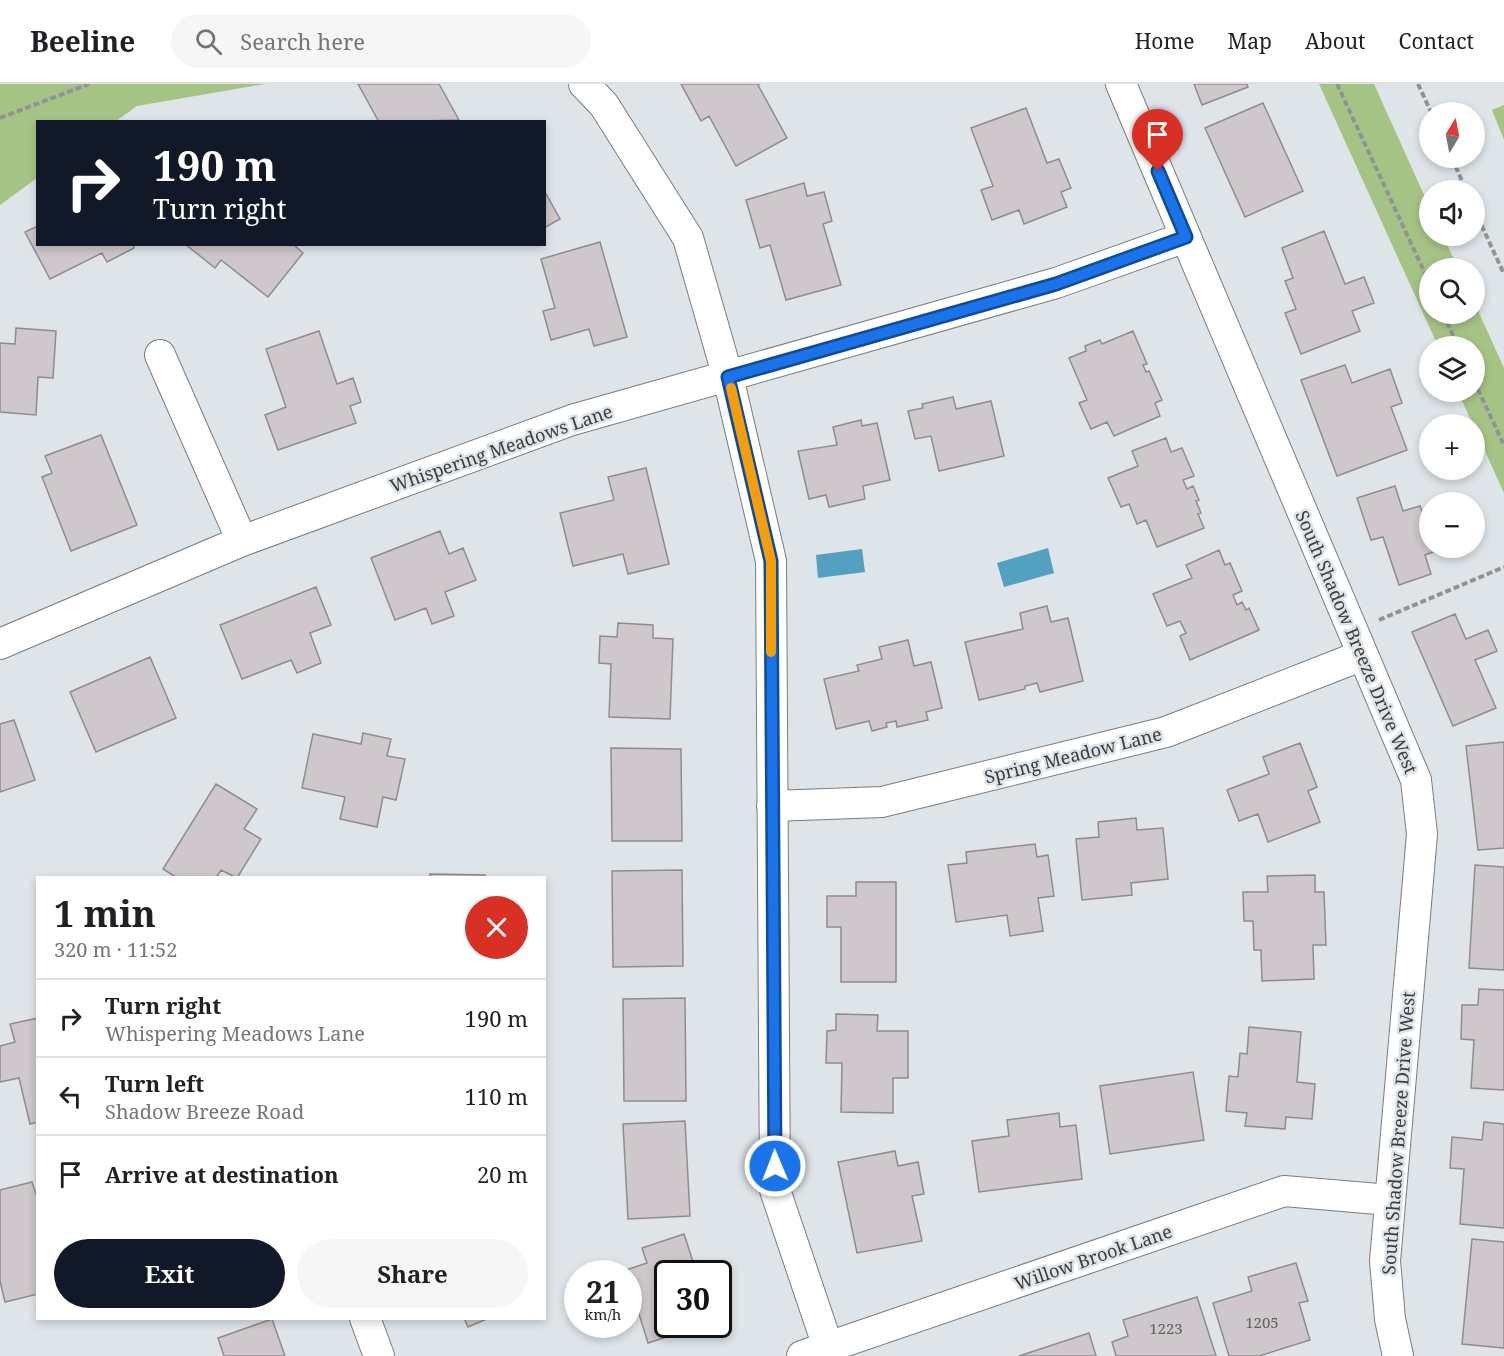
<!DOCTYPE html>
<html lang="en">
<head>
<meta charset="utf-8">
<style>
  body { margin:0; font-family:"Noto Serif",serif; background:#f6f6f6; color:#202124; height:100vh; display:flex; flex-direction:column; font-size:22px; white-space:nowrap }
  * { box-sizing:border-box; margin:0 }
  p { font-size:20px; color:#757577 }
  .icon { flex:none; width:33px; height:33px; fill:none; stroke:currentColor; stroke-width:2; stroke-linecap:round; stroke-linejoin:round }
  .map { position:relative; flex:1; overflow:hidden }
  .side { position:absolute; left:36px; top:792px; width:510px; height:444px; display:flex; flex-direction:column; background:#fff; border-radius:0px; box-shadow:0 3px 9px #0003 }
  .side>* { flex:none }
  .guide { position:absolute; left:36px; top:36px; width:510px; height:126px; border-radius:0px; box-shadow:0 3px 9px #0003; background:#111827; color:#fff; overflow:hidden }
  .needle { width:39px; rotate:10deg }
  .controls { position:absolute; left:1419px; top:18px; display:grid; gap:12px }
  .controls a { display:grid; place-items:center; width:66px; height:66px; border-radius:50%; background:#fff; box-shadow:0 3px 9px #0003; font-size:30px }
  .speed { position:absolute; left:564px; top:1176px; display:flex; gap:12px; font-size:30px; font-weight:700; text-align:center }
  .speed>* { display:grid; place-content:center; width:78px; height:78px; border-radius:50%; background:#fff; box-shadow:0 3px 9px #0003; line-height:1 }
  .speed small { font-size:15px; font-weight:400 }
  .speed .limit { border:3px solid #111; border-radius:9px; background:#fff; color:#111 }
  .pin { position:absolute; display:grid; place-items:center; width:51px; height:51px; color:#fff; margin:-62px -26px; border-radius:50% 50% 50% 0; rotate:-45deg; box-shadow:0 0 6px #0007 }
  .pin .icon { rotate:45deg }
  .me { position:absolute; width:66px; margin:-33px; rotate:359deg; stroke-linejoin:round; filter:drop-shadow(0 0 4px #0008) }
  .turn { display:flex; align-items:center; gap:21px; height:126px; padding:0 18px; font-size:27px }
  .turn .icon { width:78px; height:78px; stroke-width:2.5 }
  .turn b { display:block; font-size:42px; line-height:51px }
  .round { display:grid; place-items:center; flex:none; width:63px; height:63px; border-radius:32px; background:#f6f6f6 }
  .summary { display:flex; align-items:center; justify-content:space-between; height:102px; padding:0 18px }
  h1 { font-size:36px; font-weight:700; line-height:45px }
  .action { display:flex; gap:12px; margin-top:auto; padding:12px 18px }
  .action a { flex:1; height:69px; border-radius:36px; background:#111827; color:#fff; font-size:24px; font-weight:700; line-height:69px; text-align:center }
  .action a+a { background:#f6f6f6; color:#202124 }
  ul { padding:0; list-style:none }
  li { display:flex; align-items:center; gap:18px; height:78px; padding:0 18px; border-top:2px solid #e0e0e0 }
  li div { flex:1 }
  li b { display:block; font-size:22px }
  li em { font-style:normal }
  header { display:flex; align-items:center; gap:36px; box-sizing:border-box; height:84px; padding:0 30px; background:#fff; border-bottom:2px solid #e0e0e0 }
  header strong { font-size:28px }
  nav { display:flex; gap:33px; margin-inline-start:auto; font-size:21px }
  .search { width:420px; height:54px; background:#f6f6f6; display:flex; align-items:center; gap:15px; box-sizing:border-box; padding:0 21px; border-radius:33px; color:#757577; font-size:22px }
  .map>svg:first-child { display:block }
  .green { fill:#a6c386 }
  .water { fill:#53a0c0 }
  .building { fill:#cec7cb; stroke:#918b8e; stroke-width:1.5 }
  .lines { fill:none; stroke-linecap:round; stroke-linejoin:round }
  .minor-casing { stroke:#787d81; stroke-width:32 }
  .path { stroke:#8f9396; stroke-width:4; stroke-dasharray:6 3; stroke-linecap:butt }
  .minor { stroke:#fff; stroke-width:30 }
  .route-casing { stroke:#114b97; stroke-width:15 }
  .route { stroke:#1a73e8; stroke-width:10 }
  .slow { stroke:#f59e0b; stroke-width:10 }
  .labels { text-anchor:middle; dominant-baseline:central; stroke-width:5; stroke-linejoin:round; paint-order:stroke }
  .number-label { font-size:15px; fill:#606062 }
  .street-label { font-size:18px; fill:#3b3d3f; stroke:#dee4e8 }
</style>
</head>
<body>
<header>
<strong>Beeline</strong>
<div class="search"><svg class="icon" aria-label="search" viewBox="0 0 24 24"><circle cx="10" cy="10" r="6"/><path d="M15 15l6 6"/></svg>Search here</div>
<nav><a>Home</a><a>Map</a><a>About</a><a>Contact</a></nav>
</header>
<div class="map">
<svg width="1504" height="1272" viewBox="0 0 1504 1272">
  <rect width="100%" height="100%" fill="#dee4e8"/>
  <path class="green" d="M0,0H265L137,22L116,37L38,38L37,94L0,121Z
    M1319,0H1374L1429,122L1430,152H1443L1458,184H1430V230H1474L1475,220L1504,284V409L1458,308H1474V262H1438Z
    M1504,21V56L1492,26Z"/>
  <path class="water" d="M1048,464L1054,489L1004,503L997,479Z
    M862,465L865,488L818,494L816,471Z"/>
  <path class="building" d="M358,0H439L459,36L379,38Z
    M681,0H760L758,1L787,54L736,82L709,32L701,37Z
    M1194,0H1247L1248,3L1202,21Z
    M1263,19L1303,107L1245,133L1205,44Z
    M1026,24L1047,79L1059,75L1071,104L1061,108L1067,123L1024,140L1019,126L992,136L981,106L993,102L971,44Z
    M804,99L807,112L824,108L832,137L823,140L841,201L786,216L770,161L760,164L746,116Z
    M544,106L560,135L544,144Z
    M38,142V160H133L134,164L107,178L102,169L50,195L25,148Z
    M1324,147L1345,200L1364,193L1374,219L1352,227L1360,247L1301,270L1285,229L1296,225L1285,197L1293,194L1282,164Z
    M600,158L627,253L594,262L589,245L551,256L543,227L555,224L541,175Z
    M185,160H293L303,169L268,213L221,176L215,184Z
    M16,244L56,247L53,294L38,293L36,331L0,328V259L15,260Z
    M319,247L337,300L353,294L361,318L350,322L356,339L278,366L265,331L286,323L266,265Z
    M1133,247L1147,280L1143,281L1146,288L1149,287L1162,316L1155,319L1160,332L1114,352L1107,338L1091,345L1079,319L1087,316L1069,274L1086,267L1085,262L1100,256L1102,260Z
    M1345,281L1352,299L1390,285L1402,319L1391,323L1407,366L1337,392L1301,296Z
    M953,313L956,325L991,317L1004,372L939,387L931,352L915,355L908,327L923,324L922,320Z
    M861,336L862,342L877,339L890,396L863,402L865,415L829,423L826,411L809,415L798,367L837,361L833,343Z
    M101,351L137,441L71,467L42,393L52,389L45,372Z
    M1166,354L1171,368L1182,364L1194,392L1183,396L1187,405L1193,402L1199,416L1196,417L1201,429L1198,430L1204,444L1157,463L1146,436L1137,440L1129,420L1121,423L1108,394L1138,382L1132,367Z
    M646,384L669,480L628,490L623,470L573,482L560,429L614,416L608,393Z
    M1395,402L1403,427L1420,422L1430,449V464H1435L1436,467L1425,471L1431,490L1399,501L1383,453L1371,456L1357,414Z
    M440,447L449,470L463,464L476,496L445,508L454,532L432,540L426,524L395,536L371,474Z
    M1219,466L1225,481L1230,479L1242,507L1233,511L1237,521L1242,518L1246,526L1249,524L1259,546L1190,576L1180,552L1186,549L1180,537L1167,542L1153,510L1192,494L1186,481Z
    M316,503L331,541L310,549L321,579L297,589L291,576L242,595L220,541Z
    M1047,522L1051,538L1068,534L1083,597L1040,608L1037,599L1025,602V605L979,616L965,558L1023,545L1020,529Z
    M1455,530L1466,555L1488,546L1497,567L1475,576L1496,624L1453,642L1412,548Z
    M618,539L653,541V554L673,555L670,635L609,633L611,580L599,579L600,552L617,553Z
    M908,556L914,582L931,578L942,624L926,628L928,636L897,643L896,637L886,639L887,643L872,647L869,637L836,645L824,595L859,587L857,581L882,575L879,563Z
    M150,573L176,634L96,668L70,608Z
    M14,636L35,696L0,708V640Z
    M363,649L391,655L387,672L405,675L396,716L383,713L377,743L340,735L345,713L302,704L313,650L361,660Z
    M1504,658V764L1478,766L1466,662Z
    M1300,659L1317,703L1308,707L1320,738L1268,758L1258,730L1239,737L1227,706L1269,690L1263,673Z
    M611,664L681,665L682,757H612Z
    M216,700L257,725L244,745L261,755L237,794L221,786L216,794H177L163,785Z
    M1136,734L1137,746L1163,744L1168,795L1131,799L1132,811L1082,816L1076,755L1099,753L1098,738Z
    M1035,760L1037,773L1048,771L1054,812L1038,814L1043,847L1010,852L1007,831L956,838L948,781L967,779L966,768Z
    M1475,781L1504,783V886L1469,884Z
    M682,786L683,882L613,883L612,787Z
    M430,790L485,791V794H430Z
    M1315,791V808H1324L1326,861H1313L1314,895L1262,897L1261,866H1254L1253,837H1244L1243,808H1268L1267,792Z
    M856,798H896V898H841V843H827V812H856Z
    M1479,905L1504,906V1006L1471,1004L1474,956L1461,955L1462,921H1478Z
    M685,914L686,1017H624L623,915Z
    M836,930L878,931L877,947H908V994H893V1029L841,1028L842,979H826L827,947L836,946Z
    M38,934V1038L30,1040L19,994L0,998V962L15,958L10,940Z
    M1249,943L1301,948L1297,998L1315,1000L1312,1035L1286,1033L1285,1045L1245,1042L1247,1029L1226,1027L1229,992L1238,993L1240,969L1247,970Z
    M1193,988L1204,1056L1110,1070L1100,1002Z
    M1059,1029L1060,1043L1076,1041L1082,1095L979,1108L972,1057L1009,1052L1007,1036Z
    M685,1037L690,1132L628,1135L623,1040Z
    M1484,1038L1504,1040V1144L1460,1140L1464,1085L1450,1084L1452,1053L1482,1056Z
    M895,1067L898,1082L918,1078L924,1110L912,1112L922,1157L857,1169L838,1078Z
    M32,1098L38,1116V1210L5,1218L0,1197V1106Z
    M684,1150L697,1190H668V1240H706L648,1259L635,1217L628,1219V1190H614L647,1179L642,1164Z
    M1472,1155L1504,1158V1264L1462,1260Z
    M1296,1179L1308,1217L1299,1219L1310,1256L1259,1272H1229L1213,1219L1252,1207L1248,1193Z
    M1197,1213L1216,1272H1116L1112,1258L1128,1252L1123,1236Z
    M464,1234H489L468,1243Z
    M272,1235L285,1272H224L218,1254Z
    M1089,1249L1096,1272H1019Z"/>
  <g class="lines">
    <g class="minor-casing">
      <path id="minor" d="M584,0L604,21L688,154L728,293L771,477L775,1106L828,1263
        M1121,0L1416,696L1422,750L1385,1177L1390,1235L1398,1272
        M160,271L242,457
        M0,560L242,457L572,336L1056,199L1186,153
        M772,722L882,718L1166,648L1363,571
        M365,1234L379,1272
        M802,1272L1284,1107L1390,1116"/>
    </g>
    <path class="path" d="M1337,0L1430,200
      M1418,0L1431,28
      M0,34L89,0
      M1452,74L1466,106
      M1474,125L1504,190
      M1443,230L1458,262
      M1474,297L1504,361
      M1379,536L1504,483"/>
    <use href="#minor" class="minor"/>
  </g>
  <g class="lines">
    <g class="route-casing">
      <path id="route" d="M775,1082L771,477L728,293L1056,200L1186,153L1158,87"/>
    </g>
    <use href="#route" class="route"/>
    <path class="slow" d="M731,304L771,477V568"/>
  </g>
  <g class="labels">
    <g class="number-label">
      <text x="1262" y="1238">1205</text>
      <text x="1166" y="1244">1223</text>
    </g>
    <g class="street-label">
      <text transform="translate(501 364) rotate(-19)">Whispering Meadows Lane</text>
      <text transform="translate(1357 558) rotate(67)">South Shadow Breeze Drive West</text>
      <text transform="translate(1073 671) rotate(-14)">Spring Meadow Lane</text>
      <text transform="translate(1398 1049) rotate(-86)">South Shadow Breeze Drive West</text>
      <text transform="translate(1093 1173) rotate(-19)">Willow Brook Lane</text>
    </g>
  </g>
</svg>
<div class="controls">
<a><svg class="needle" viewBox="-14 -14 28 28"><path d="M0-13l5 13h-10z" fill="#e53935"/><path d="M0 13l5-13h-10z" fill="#757577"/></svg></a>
<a><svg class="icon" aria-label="sound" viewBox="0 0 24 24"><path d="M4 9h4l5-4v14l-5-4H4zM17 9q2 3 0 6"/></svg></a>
<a><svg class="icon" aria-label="search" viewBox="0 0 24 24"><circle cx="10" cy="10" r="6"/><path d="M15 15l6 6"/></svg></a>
<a><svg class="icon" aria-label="layers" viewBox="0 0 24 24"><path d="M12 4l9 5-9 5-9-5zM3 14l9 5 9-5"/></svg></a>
<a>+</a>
<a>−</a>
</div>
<div class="speed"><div>21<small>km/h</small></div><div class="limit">30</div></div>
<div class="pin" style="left:1158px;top:87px;background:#d93025"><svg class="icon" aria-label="arrive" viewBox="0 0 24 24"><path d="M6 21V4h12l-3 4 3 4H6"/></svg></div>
<svg class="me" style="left:775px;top:1082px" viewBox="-20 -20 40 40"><circle r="17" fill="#1a73e8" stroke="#fff" stroke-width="3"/><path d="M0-11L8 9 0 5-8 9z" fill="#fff"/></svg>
<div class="guide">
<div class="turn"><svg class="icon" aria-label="right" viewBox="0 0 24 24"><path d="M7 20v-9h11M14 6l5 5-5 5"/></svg><div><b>190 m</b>Turn right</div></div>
</div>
<section class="side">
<div class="summary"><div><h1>1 min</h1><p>320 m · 11:52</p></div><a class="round" style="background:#d93025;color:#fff"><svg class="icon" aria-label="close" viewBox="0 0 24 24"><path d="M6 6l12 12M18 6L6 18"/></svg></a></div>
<ul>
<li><svg class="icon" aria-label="right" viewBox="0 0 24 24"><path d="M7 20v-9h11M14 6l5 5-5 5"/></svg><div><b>Turn right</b><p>Whispering Meadows Lane</p></div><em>190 m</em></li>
<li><svg class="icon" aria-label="left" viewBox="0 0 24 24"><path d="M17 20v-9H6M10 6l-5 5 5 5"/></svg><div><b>Turn left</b><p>Shadow Breeze Road</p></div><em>110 m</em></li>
<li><svg class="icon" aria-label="arrive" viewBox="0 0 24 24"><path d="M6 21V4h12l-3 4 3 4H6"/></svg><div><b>Arrive at destination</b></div><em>20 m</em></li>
</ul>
<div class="action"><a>Exit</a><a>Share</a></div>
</section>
</div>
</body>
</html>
